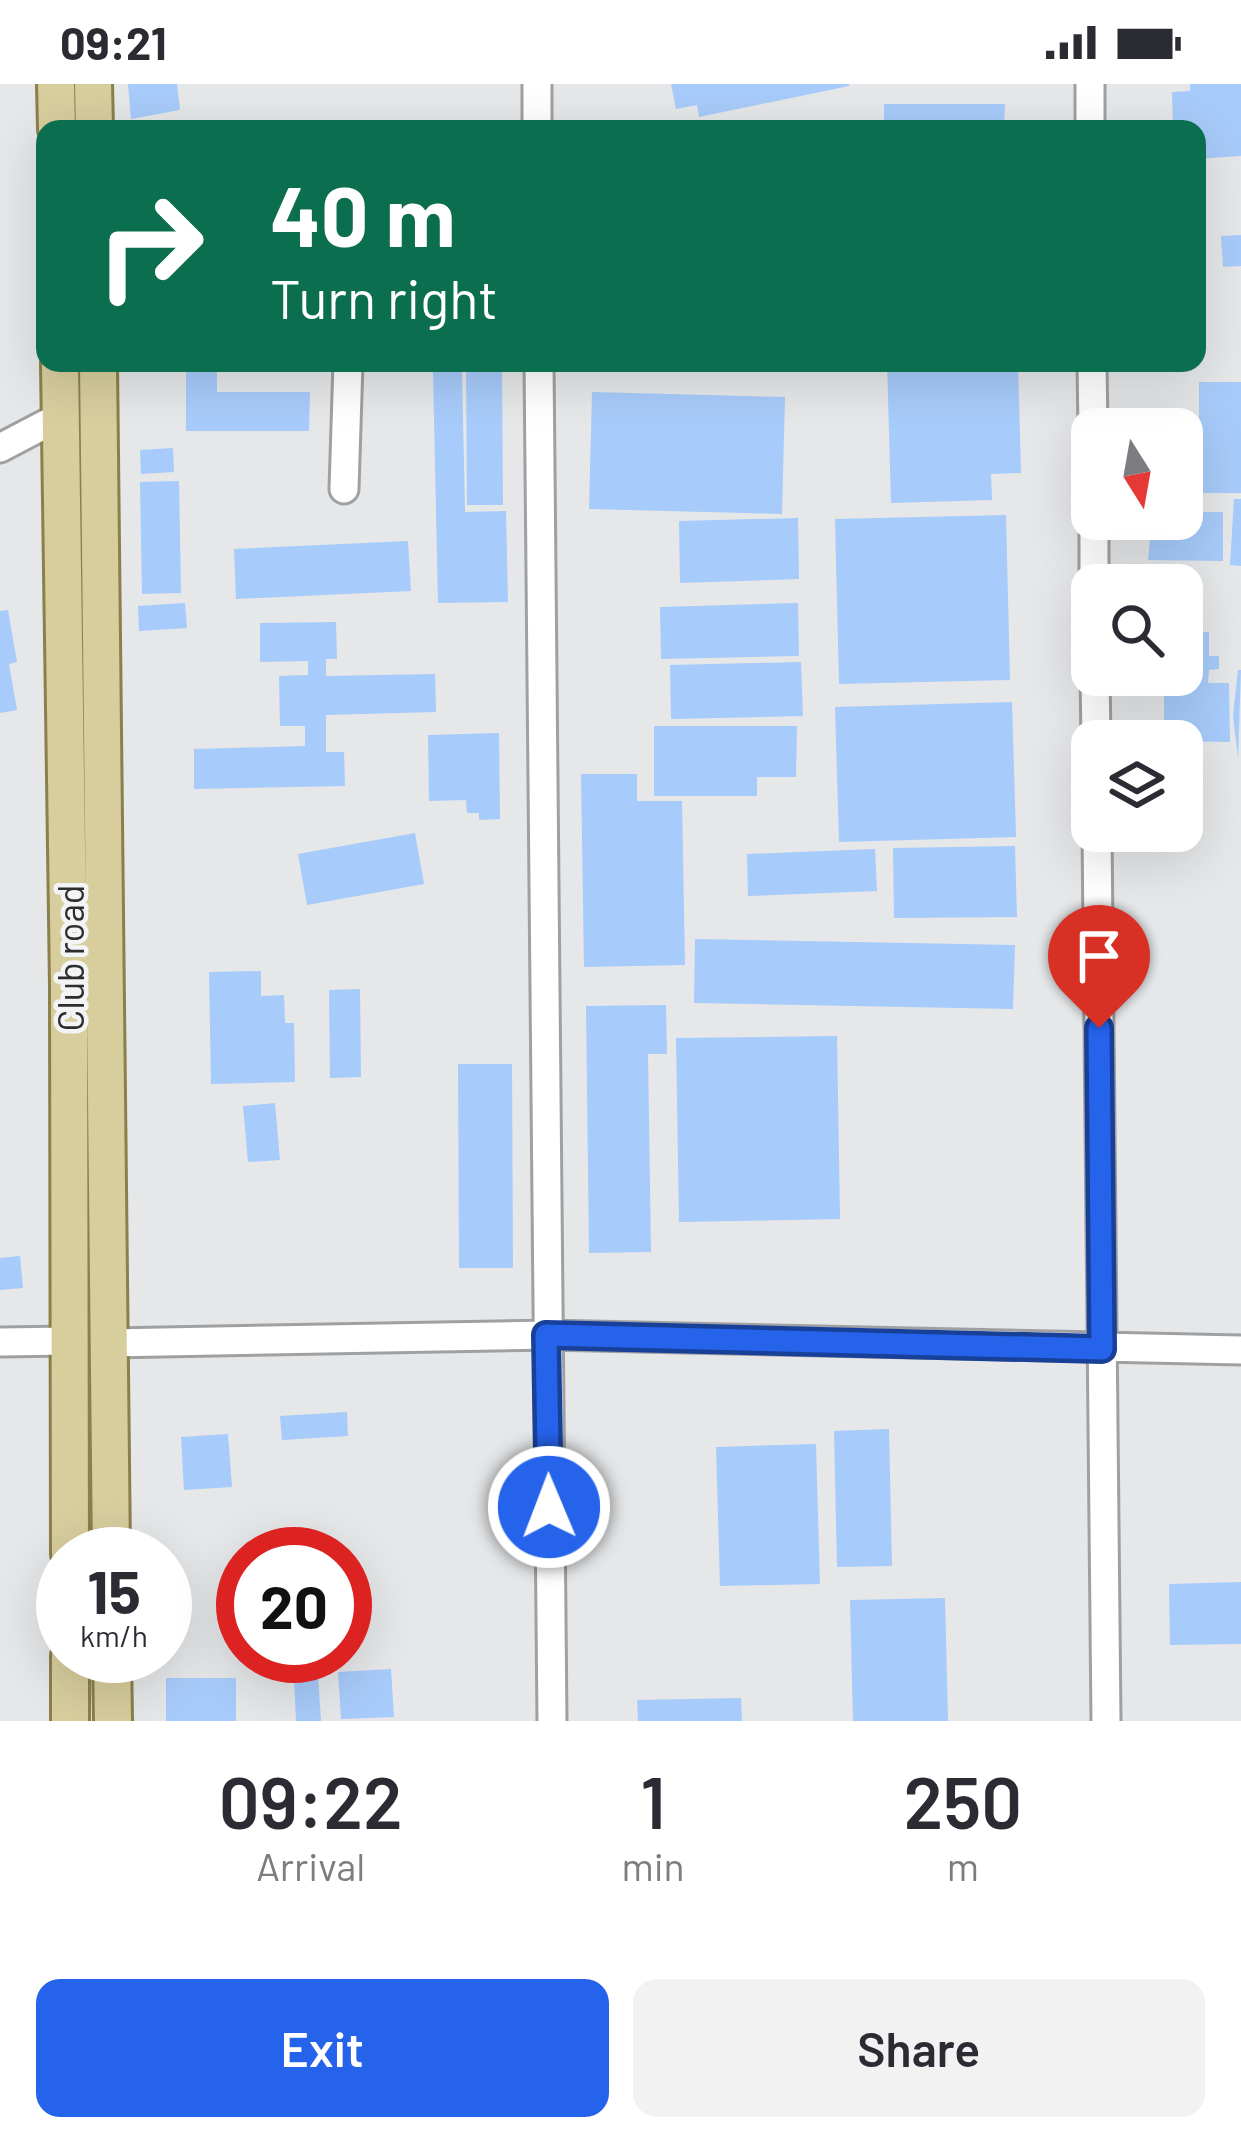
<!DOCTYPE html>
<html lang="en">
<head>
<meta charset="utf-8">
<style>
  body { margin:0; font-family:Barlow,sans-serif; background:#f2f2f3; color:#2b2b33; height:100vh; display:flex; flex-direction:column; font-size:45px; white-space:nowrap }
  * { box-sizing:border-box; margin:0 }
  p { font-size:39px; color:#7c7c81 }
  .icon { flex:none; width:66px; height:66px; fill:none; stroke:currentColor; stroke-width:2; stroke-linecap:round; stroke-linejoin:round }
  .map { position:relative; height:1637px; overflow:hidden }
  .side { display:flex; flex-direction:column; background:#fff; flex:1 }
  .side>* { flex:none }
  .top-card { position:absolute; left:36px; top:36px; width:1170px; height:252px; border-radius:24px; box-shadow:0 12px 48px #0002; background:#0b6e4f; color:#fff; overflow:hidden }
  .needle { width:78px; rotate:169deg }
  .fabs { position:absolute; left:1071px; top:324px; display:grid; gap:24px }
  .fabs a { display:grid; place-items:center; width:132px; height:132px; border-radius:24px; background:#fff; box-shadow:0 12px 48px #0002; font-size:60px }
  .speed { position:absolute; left:36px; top:1443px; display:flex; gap:24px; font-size:60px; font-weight:700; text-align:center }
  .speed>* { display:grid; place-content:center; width:156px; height:156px; border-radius:50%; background:#fff; box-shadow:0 12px 48px #0002; line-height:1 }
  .speed small { font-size:30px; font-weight:400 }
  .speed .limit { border:18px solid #d22; background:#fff; color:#111 }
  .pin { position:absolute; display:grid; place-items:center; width:102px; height:102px; color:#fff; margin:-123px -51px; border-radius:50% 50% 50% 0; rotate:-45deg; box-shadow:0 0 12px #0007 }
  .pin .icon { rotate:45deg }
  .me { position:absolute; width:132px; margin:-66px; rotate:359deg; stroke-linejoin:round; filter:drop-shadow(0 0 9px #0008) }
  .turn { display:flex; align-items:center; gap:42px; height:252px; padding:0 36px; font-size:54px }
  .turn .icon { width:156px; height:156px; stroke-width:2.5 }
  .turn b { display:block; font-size:84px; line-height:102px }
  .eta { display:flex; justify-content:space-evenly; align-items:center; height:204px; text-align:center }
  .eta b { font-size:72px; font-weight:600; line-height:84px }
  .action { display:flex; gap:24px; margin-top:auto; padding:24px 36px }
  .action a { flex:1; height:138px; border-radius:24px; background:#2563eb; color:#fff; font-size:48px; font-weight:600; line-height:138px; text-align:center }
  .action a+a { background:#f2f2f3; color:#2b2b33 }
  .status { display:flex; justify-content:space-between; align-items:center; height:84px; padding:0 60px; background:#fff; direction:ltr }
  .status svg { height:33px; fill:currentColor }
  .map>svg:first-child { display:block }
  .building { fill:#a7cbfa }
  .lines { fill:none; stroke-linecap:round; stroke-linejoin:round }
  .minor-casing { stroke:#9fa0a2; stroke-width:33 }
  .major-casing { stroke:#8b804b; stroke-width:42 }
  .minor { stroke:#fff; stroke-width:27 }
  .major { stroke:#d7cd9d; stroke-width:36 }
  .route-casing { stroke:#184099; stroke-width:30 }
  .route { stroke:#2563eb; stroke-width:21 }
  .labels { text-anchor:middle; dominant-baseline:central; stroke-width:9; stroke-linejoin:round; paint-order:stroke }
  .street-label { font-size:36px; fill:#2d2d2e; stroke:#f3f4f6 }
</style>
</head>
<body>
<div class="status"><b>09:21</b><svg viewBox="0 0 49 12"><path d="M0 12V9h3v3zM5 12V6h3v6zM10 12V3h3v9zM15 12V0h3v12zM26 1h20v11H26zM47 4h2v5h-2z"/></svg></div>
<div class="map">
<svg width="1241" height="1637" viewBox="0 0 1241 1637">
  <rect width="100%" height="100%" fill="#e5e7e9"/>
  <path class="building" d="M128,0H177L180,26L131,35Z
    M671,0H849V2L699,33L697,21L676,25Z
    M1190,0H1241V72L1197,75V45H1173L1172,8L1190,7Z
    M884,20H1005L1004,45H884Z
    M1241,151V182L1223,183L1221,152Z
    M186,279H217V308H310L309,347H186Z
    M887,279H1018L1021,389L991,390L992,416L891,419Z
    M502,286L503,421H467L466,287Z
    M462,287L465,428L506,427L508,518L438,519L433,288Z
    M1199,298H1241V409H1199Z
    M592,308L785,313L782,430L589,425Z
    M173,364L174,388L141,390L140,366Z
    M179,397L181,509L142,510L140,398Z
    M1234,415H1241V482L1230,481Z
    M1182,428H1223V477L1148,476L1152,435H1182Z
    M1006,431L1010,596L839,600L835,435Z
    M798,434L799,495L680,499L679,437Z
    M408,457L411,507L236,515L234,465Z
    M185,519L187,544L139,547L138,522Z
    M798,519L799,572L661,575L660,523Z
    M8,526L17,578L9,580L17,626L0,629V527Z
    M336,538L337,575H326V592L435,590L436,628L326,631V668H344L345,702L194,705V665L305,662V642H280L279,592L308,591V577L260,578V539Z
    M1182,548H1209V572H1219V585L1209,586L1208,599H1229L1230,658L1164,657V591H1182Z
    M801,578L803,632L671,635L670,581Z
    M1238,586H1241L1238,674L1233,632Z
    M1012,618L1016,753L839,758L835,623Z
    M654,642H797L796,693H757V712H654Z
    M499,649L500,735L479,736V729H467L466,716L429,717L428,651Z
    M581,690H637V717H682L685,881L584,883Z
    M415,749L424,800L307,821L298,770Z
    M1015,762L1017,833L894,834L893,764Z
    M875,765L877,807L748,812L747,770Z
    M695,855L1015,861L1013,925L694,919Z
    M261,887V912L284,911L285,939H294L295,998L211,1000L209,888Z
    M360,905L361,993L330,994L329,906Z
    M666,921L667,970H648L651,1168L589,1169L586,922Z
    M837,952L840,1135L679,1138L676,954Z
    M458,980H512L513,1184H459Z
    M275,1019L280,1076L248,1078L243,1022Z
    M20,1172L23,1204L0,1206V1174Z
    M347,1328L348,1352L282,1356L280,1332Z
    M889,1345L892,1482L837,1483L834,1347Z
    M228,1350L232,1403L184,1406L181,1353Z
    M816,1360L820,1500L720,1502L716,1363Z
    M1241,1498V1560L1170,1561L1169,1500Z
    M945,1514L948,1637H853L850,1516Z
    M286,1572H332V1581L286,1584Z
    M391,1585L394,1633L341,1635L338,1588Z
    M318,1591L321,1637H296L294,1593Z
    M166,1594H236V1637H166Z
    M741,1614L742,1637H638L637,1616Z"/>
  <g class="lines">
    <g class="minor-casing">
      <path id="minor" d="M537,0V45
        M1090,0V45
        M539,279L552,1637
        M1092,279L1093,345
        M0,364L61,332
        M344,405L348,279
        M1094,435V501
        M1095,591L1096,657
        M1097,747L1106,1637
        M0,1258L71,1257
        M109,1259L546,1251L1241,1266"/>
    </g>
    <g class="major-casing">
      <path id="major" d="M56,0L57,45
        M93,0L94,45
        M60,279L69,901L70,1470
        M98,279L111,1470
        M112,1572L113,1637
        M70,1637V1572"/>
    </g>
    <use href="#minor" class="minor"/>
    <use href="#major" class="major"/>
  </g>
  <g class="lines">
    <g class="route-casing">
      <path id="route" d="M549,1423L546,1251L1102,1265L1099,944"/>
    </g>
    <use href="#route" class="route"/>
  </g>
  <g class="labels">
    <g class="street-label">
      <text transform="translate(69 874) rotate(-90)">Club road</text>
    </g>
  </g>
</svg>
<div class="fabs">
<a><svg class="needle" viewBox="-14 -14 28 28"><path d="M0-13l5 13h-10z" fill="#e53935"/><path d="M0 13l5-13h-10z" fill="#7c7c81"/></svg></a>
<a><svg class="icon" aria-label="search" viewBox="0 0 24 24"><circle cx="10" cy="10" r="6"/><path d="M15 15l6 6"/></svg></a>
<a><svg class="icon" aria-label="layers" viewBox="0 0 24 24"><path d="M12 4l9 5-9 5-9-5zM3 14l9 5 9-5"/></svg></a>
</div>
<div class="speed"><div>15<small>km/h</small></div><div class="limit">20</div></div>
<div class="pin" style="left:1099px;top:944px;background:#d93025"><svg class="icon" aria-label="arrive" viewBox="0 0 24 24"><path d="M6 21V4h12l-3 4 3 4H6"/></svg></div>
<svg class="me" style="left:549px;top:1423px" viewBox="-20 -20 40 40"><circle r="17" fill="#2563eb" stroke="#fff" stroke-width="3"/><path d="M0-11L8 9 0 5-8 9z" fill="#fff"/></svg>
<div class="top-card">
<div class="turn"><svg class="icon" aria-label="right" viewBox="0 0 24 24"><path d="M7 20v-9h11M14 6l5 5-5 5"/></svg><div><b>40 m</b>Turn right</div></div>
</div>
</div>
<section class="side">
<div class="eta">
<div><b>09:22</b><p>Arrival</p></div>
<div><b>1</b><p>min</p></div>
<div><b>250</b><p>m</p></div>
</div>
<div class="action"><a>Exit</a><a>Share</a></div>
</section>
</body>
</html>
